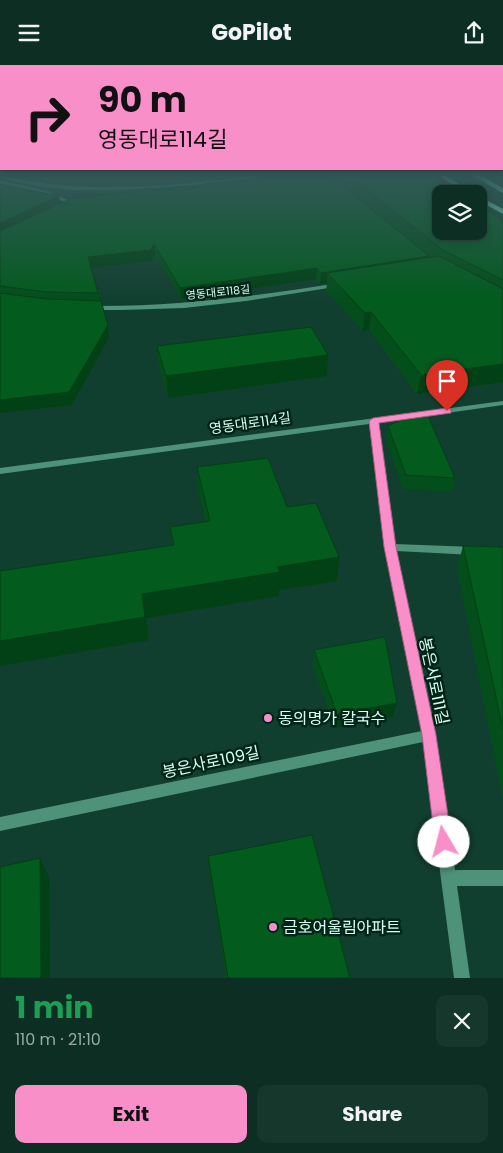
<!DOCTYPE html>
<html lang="en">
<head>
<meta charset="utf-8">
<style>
  body { margin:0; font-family:Poppins,"Noto Sans KR",sans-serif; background:#16372b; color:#f1f3f6; height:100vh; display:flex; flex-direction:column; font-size:19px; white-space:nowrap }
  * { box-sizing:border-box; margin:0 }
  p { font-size:16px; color:#9aa9a6 }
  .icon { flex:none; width:28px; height:28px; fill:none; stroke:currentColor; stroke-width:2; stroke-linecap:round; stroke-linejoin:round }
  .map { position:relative; height:913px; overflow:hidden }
  .panel { display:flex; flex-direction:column; background:#0d2f23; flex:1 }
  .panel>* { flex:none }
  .top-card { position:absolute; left:0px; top:0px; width:504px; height:105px; box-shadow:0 2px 8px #0003,0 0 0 1px #2d4a41; background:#f98fc9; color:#111; overflow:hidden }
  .controls { position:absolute; left:432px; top:120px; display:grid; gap:10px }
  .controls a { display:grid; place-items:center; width:55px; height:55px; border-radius:10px; background:#0d2f23; box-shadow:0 2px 8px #0003,0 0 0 1px #2d4a41; font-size:25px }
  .pin { position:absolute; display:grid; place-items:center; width:42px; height:42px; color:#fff; margin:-51px -21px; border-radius:50% 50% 50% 0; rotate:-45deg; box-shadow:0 0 5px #0007 }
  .pin .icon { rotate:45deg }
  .me { position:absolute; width:55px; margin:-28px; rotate:352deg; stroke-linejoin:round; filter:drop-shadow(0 0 4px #0008) }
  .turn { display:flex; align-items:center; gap:18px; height:105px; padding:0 15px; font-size:22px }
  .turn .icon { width:65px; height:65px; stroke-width:2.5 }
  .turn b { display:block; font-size:35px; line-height:42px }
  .round { display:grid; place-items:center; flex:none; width:52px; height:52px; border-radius:10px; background:#16372b }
  .summary { display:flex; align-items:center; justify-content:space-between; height:85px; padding:0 15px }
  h1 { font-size:30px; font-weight:700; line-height:38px; color:#1e9e55 }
  .action { display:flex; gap:10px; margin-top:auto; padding:10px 15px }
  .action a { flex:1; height:58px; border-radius:10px; background:#f98fc9; color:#111; font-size:20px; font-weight:700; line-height:58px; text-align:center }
  .action a+a { background:#16372b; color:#f1f3f6 }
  header { display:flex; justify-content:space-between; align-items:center; height:65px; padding:0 15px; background:#0d2f23; font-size:22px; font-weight:700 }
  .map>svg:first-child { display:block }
  .built { fill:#1b4e3d }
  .green { fill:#733c1e }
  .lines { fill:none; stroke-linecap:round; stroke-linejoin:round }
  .service { fill:#4e9279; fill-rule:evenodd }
  .minor { fill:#4e9279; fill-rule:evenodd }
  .trunk { fill:#86f6cf; fill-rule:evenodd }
  .wall { fill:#034e1a }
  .shaded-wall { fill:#024015 }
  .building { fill:#035b1e; stroke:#024015 }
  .route { fill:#f98fc9; stroke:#a25d83 }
  .poi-dot { fill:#f98fc9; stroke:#002418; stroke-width:2 }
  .labels { text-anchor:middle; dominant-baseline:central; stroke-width:5; stroke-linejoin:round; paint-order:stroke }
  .far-street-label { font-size:11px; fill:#d7ffed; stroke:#002418 }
  .street-label { font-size:14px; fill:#d7ffed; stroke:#002418 }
  .near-street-label { font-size:16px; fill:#d7ffed; stroke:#002418 }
  .near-poi-label { font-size:16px; fill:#d7ffed; stroke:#002418; text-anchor:start }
</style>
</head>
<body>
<header><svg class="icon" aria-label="menu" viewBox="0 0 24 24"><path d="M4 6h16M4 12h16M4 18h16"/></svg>GoPilot<svg class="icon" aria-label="share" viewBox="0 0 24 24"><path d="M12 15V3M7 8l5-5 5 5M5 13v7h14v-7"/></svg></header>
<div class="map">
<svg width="503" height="913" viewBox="0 0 503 913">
  <rect width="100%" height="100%" fill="#113f2f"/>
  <path class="built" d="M0,109H323L157,127L51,128L0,117Z"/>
  <path class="green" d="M15,109H214L156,116L61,118Z"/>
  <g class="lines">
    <path class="service" d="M282,109H297L184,121L110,125H73L36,121L0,113V111C24,115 48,120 72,121C142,126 212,115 282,109Z"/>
    <path class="minor" d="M338,109H351L319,113L317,112Z
      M0,115L46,126L78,139L73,140L42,128L0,119Z
      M339,218L342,220L341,221L246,236L184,243L122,245H91L88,243L91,241C175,242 256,231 339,218Z
      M503,336V340L377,358L395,479L474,482L478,483L479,486L478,489L474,490L396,486L436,670L455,805H503V821H457L470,913H454L423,677L0,766V752L422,666L385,482L369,359L0,409V403Z"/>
    <path class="trunk" d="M436,109H443L475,129H467Z
      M470,109H477L503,123V128Z
      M479,131L503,144V149L479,136Z"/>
  </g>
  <path class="wall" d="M248,109H328L338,117L339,109H429L503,156V317L417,329L369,265L363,266L326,226L327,218L320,219L316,214L181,234L155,190L152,196L91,203L98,228L100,236L108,260L109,272L72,340L0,348V119L59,131L60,139L256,113V110H249Z
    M157,281L327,311L168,333L159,302Z
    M388,361L455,413L452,427L403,424L386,375Z
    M197,402L287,442L339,492L337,516L279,525V531L146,553L149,575L0,601L172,480L170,462L206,457L198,425Z
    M463,481L503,482V735L457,504Z
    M314,585L393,652L335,663L312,599Z
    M208,791L350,913H226L210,810Z"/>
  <path class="shaded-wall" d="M249,109H303L256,116V110H249Z
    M59,131L60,141L0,170V158Z
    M154,179L155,190L152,196L90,203L88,192Z
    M429,191L428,202L327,208V218L320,219L321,208Z
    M317,203L316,214L181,234L180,223Z
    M371,247L369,265L363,266L365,248Z
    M108,260L109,272L72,340L0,348V335Z
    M328,290L327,311L168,333L166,311Z
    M503,299V317L417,329L421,310Z
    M339,492L337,516L279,525V531L146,553L149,575L0,601V576L142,529L277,502Z
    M397,638L393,652L335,663L337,649Z
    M40,793L49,812L50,913H41Z"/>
  <path class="building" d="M296,109H328L429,191L321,208L317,203L180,223L154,179L151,185L88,192L98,228L47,227L0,221V166L70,134Z
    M347,109H429L461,129H441V166H479V140L503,156V215L443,185Z
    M0,119L59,131L0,158Z
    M439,191L503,224V299L421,310L371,247L365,248L327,208Z
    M0,228L47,234L101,236L108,260L69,327L0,335Z
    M311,262L328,290L166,311L157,281Z
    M425,344L455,413L406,410L388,361Z
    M268,393L287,442L316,438L339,492L277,502L280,507L142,529L145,552L0,576V506L174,480L170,462L210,456L197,402Z
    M463,481L503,482V664Z
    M385,572L397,638L337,649L314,585Z
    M312,770L350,913H228L208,791Z
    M40,793L41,913H0V802Z"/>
  <linearGradient id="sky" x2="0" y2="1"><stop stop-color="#09231a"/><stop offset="0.46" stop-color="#325858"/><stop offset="1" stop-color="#325858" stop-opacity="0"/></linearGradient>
  <rect width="503" height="236" fill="url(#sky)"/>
  <path class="route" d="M447,343L451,344V348L379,358L396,482L436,670L452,777L450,783L444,785L438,783L435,777L422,670L384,482L369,356L373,353Z"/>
  <g class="poi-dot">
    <circle cx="268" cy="653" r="5"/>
    <circle cx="273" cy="862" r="5"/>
  </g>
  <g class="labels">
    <g class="far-street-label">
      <text transform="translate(218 227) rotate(-6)">영동대로118길</text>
    </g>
    <g class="street-label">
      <text transform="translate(250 358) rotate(-8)">영동대로114길</text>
    </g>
    <g class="near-street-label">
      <text transform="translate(434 616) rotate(78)">봉은사로111길</text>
      <text transform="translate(211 697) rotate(-12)">봉은사로109길</text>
    </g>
    <g class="near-poi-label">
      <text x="278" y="653">동의명가 칼국수</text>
      <text x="283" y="862">금호어울림아파트</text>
    </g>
  </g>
</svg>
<div class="controls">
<a><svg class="icon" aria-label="layers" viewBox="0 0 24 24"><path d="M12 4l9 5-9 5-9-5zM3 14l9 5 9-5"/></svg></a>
</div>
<div class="pin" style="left:447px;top:346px;background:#d93025"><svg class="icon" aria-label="arrive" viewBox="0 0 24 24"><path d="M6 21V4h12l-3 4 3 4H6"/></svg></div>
<svg class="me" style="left:444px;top:777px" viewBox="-20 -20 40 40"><circle r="19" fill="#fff"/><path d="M0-13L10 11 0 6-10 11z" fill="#f98fc9"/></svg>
<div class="top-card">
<div class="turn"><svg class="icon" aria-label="right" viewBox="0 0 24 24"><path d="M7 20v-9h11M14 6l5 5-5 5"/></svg><div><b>90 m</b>영동대로114길</div></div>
</div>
</div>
<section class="panel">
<div class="summary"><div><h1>1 min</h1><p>110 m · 21:10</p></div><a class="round"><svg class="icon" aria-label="close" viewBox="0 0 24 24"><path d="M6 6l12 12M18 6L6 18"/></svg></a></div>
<div class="action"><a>Exit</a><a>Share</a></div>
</section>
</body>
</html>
